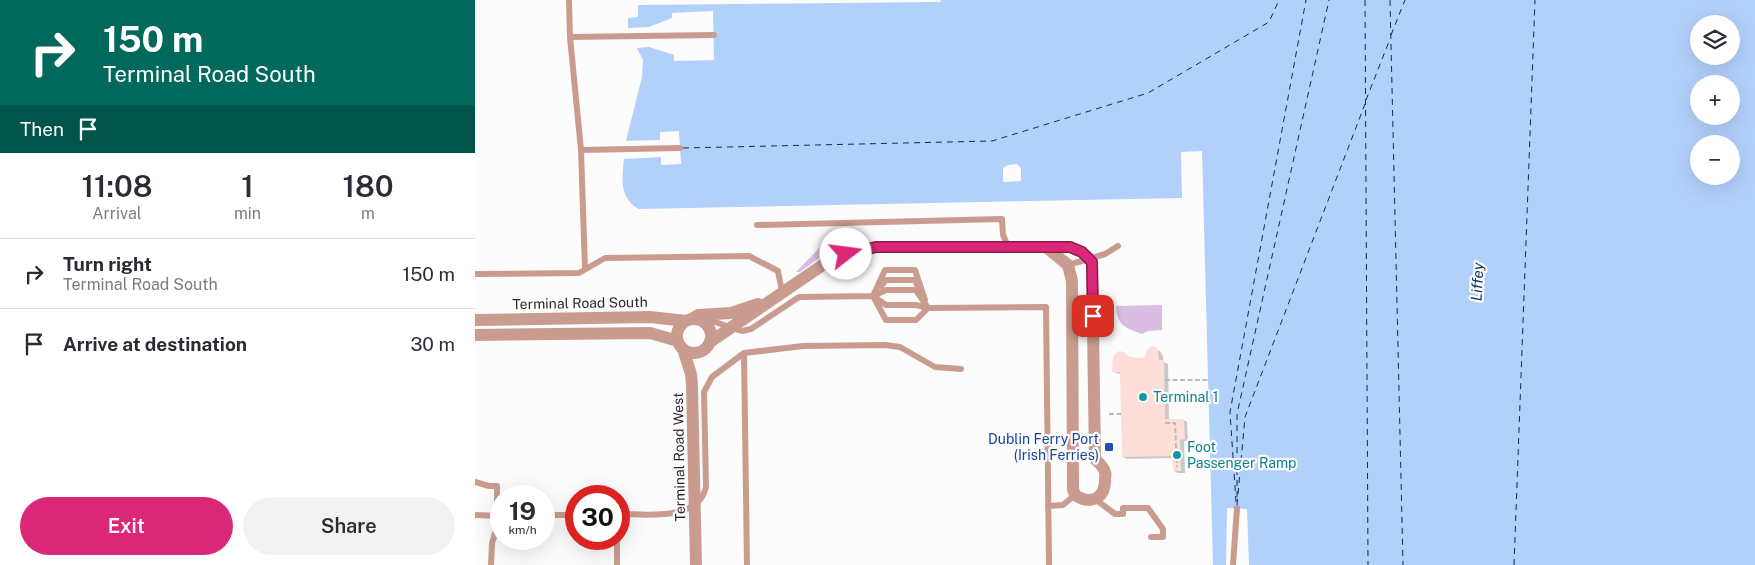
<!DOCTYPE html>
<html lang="en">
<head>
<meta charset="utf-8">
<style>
  body { margin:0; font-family:"Public Sans",sans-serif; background:#f2f2f3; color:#2b2b33; height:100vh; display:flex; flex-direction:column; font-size:19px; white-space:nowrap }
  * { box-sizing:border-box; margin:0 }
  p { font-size:16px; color:#7c7c81 }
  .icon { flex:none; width:28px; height:28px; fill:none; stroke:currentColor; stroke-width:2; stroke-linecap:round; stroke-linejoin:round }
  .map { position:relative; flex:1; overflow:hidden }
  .drawer { display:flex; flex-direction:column; background:#fff; width:475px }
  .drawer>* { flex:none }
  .guide { background:#00695c; color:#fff; overflow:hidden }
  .buttons { position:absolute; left:1215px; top:15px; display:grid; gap:10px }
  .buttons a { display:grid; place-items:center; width:50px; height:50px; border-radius:50%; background:#fff; box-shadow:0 5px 20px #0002; font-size:25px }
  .speed { position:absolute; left:15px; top:485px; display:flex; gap:10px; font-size:25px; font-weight:700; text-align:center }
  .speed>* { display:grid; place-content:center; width:65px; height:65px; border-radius:50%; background:#fff; box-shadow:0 5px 20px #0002; line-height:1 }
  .speed small { font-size:12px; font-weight:400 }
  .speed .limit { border:8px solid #d22; background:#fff; color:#111 }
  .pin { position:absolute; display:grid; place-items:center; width:42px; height:42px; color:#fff; margin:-21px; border-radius:10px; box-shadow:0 2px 8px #0006 }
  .me { position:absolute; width:55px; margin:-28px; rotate:75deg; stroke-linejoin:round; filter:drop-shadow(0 0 4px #0008) }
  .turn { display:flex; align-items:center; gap:18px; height:105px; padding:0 20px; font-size:22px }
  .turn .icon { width:65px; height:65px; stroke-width:2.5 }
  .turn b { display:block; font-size:35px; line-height:42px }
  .then { display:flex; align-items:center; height:48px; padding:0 20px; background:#0003; gap:10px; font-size:19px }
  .eta { display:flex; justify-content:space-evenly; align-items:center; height:85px; text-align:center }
  .eta b { font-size:30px; font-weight:600; line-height:35px }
  .cta { display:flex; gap:10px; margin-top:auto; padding:10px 20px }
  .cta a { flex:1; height:58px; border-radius:30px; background:#db2777; color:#fff; font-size:20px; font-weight:600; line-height:58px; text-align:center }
  .cta a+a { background:#f2f2f3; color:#2b2b33 }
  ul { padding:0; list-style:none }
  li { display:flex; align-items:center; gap:15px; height:70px; padding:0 20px; border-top:1px solid #e1e1e2 }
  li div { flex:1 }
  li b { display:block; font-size:19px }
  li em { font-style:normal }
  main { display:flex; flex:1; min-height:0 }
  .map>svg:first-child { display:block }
  .green { fill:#d9bde3 }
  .water { fill:#b1d0fa; fill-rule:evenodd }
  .pier { fill:#fcfcfc }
  .shadow { fill:#0003 }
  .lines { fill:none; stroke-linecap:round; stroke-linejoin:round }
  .ferry { stroke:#052d5f; stroke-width:1; stroke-dasharray:6 5; stroke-linecap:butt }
  .building { fill:#fdded9 }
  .path { stroke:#bbb9bc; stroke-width:2; stroke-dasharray:5 2.5; stroke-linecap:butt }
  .service { stroke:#ca9c90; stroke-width:6 }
  .minor { stroke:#ca9c90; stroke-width:12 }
  .tertiary { stroke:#ca9c90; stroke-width:12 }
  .route-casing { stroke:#8e194d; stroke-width:12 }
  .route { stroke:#db2777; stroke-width:9 }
  .culture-dot { fill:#0f9aa8; stroke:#fcfcfc; stroke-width:2 }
  .transit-dot { fill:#1a4fb4; stroke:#fcfcfc; stroke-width:2 }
  .labels { text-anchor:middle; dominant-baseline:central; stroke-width:4.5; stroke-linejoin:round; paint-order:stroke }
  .street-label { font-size:14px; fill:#2e2731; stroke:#fcfcfc }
  .culture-label { font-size:14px; fill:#0d838f; stroke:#fcfcfc; text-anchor:start }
  .transit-label { font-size:14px; fill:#164399; stroke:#fcfcfc; text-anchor:end }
  .water-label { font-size:15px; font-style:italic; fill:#052d5f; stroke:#fcfcfc }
</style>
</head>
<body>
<main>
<section class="drawer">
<div class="guide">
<div class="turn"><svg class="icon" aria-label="right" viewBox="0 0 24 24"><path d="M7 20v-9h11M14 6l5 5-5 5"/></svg><div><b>150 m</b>Terminal Road South</div></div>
<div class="then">Then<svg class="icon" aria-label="arrive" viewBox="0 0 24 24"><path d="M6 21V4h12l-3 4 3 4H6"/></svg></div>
</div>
<div class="eta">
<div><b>11:08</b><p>Arrival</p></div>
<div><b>1</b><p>min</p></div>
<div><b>180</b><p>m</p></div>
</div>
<ul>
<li><svg class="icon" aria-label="right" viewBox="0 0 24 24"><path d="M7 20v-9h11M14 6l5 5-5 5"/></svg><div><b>Turn right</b><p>Terminal Road South</p></div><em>150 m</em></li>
<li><svg class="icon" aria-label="arrive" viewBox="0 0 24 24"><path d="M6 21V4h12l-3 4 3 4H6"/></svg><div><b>Arrive at destination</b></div><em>30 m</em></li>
</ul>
<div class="cta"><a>Exit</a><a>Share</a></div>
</section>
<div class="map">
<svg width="1280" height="565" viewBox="0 0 1280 565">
  <rect width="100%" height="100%" fill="#fcfcfc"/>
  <path class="green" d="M355,237H384L387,244L351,253L325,272H321Z
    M687,305V330L673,331L667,334C650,328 642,325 641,306Z"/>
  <path class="water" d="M466,0H1280V565H774L772,509L752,508L751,565H738L727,151L706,152L707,198L164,209C144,198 147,179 149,159L186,157V165L206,164L204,131L185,132V140L151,141L167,77L168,60L162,48L174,47L199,55V61L239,60L238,11L197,13V18L174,27L153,28V18L163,17V5L465,2ZM1224,24H1256V56H1224ZM1224,84H1256V116H1224ZM1224,144H1256V176H1224Z"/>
  <path class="pier" d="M542,164L546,168V181L528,182V168L533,165Z"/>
  <path class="shadow" d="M681,349L685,351L688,356V362L693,364L694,421L709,420L712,422L713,441H709L710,473H703L699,471V458L652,459L648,457L646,374L638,372L648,353L656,358L669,359Z"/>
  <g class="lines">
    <path class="ferry" d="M890,0L893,565
      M915,0L928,565
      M916,35L930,0
      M891,100L915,39
      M208,148L517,141L673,93L794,22L804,0
      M762,497V414L854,0
      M761,502L755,412L831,0
      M762,505L770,417L890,104
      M1039,565L1060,0"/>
  </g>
  <path class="building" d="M677,346L681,347L683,350L684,360H689L690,419H709L710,439L705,440L706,471H698L697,456L647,457L645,372H637L638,356L644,351L649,352L654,357L669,358L672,350Z"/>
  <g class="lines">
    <path class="path" d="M690,380H733
      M634,414H646
      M690,423H700L702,467"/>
    <path class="service" d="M94,0L95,37L106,150L110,269
      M95,37L239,35
      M106,150L205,148
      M282,225L527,219L528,235L533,246
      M593,265L630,254L643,246
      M0,274L104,273L130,258L274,256L303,271L307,292
      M406,286L411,280H440L443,287
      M398,296L411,305H441L453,308L571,307L574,565
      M398,296L410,270H440L450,300
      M399,298L411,320H441L453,308
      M226,320L237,321L267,331L276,329L324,297L398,296L411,290H441L453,308
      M269,353L272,565
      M0,482L14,486H22V527L17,543L16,565
      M620,499L640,514H648V508H673L688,529V537H676
      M573,506L588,505L600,495
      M144,514C171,514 223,522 231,487L229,392L237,377L269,353L328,346L410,345L425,347L460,367L486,369
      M0,515L26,516
      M69,515H101
      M142,539V565
      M758,565L762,508"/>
    <path class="minor" d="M217,319L223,315L256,313L283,304
      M235,342L358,258L401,247H595L607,252L617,262L620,459C623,462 629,467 630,472C631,474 630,477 630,480C630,499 615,505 600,495L598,489L597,281L593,265L571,247
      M208,349L216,374L217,385L221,565"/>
    <path class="tertiary" d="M202 336a17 17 0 1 1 34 0a17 17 0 1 1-34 0Z
      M0,320L175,317L211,321
      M0,335L175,333L203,341"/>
  </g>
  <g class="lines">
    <g class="route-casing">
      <path id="route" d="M371,254L401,247H595L607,252L617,262L618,316"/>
    </g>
    <use href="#route" class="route"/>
  </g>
  <g class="culture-dot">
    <circle cx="668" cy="397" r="5"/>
    <circle cx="702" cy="455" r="5"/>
  </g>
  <rect class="transit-dot" x="629" y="442" width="10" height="10" rx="2.5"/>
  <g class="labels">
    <g class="street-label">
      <text transform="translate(105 303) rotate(-1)">Terminal Road South</text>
      <text transform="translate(204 457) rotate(-91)">Terminal Road West</text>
    </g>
    <g class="culture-label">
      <text x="678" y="397">Terminal 1</text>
      <text x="712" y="447">Foot<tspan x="712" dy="16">Passenger Ramp</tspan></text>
    </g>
    <g class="transit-label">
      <text x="624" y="439">Dublin Ferry Port<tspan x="624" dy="16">(Irish Ferries)</tspan></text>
    </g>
    <g class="water-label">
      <text transform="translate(1002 282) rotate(-87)">Liffey</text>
    </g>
  </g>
</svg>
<div class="buttons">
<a><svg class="icon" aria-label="layers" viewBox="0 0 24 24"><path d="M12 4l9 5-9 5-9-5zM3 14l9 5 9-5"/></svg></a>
<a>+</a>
<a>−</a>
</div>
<div class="speed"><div>19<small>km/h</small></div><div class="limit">30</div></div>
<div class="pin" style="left:618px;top:316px;background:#d93025"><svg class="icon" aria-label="arrive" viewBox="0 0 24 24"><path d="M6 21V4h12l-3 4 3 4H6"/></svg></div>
<svg class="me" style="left:371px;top:254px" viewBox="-20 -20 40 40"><circle r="19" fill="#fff"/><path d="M0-13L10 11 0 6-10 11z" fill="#db2777"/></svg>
</div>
</main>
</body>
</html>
